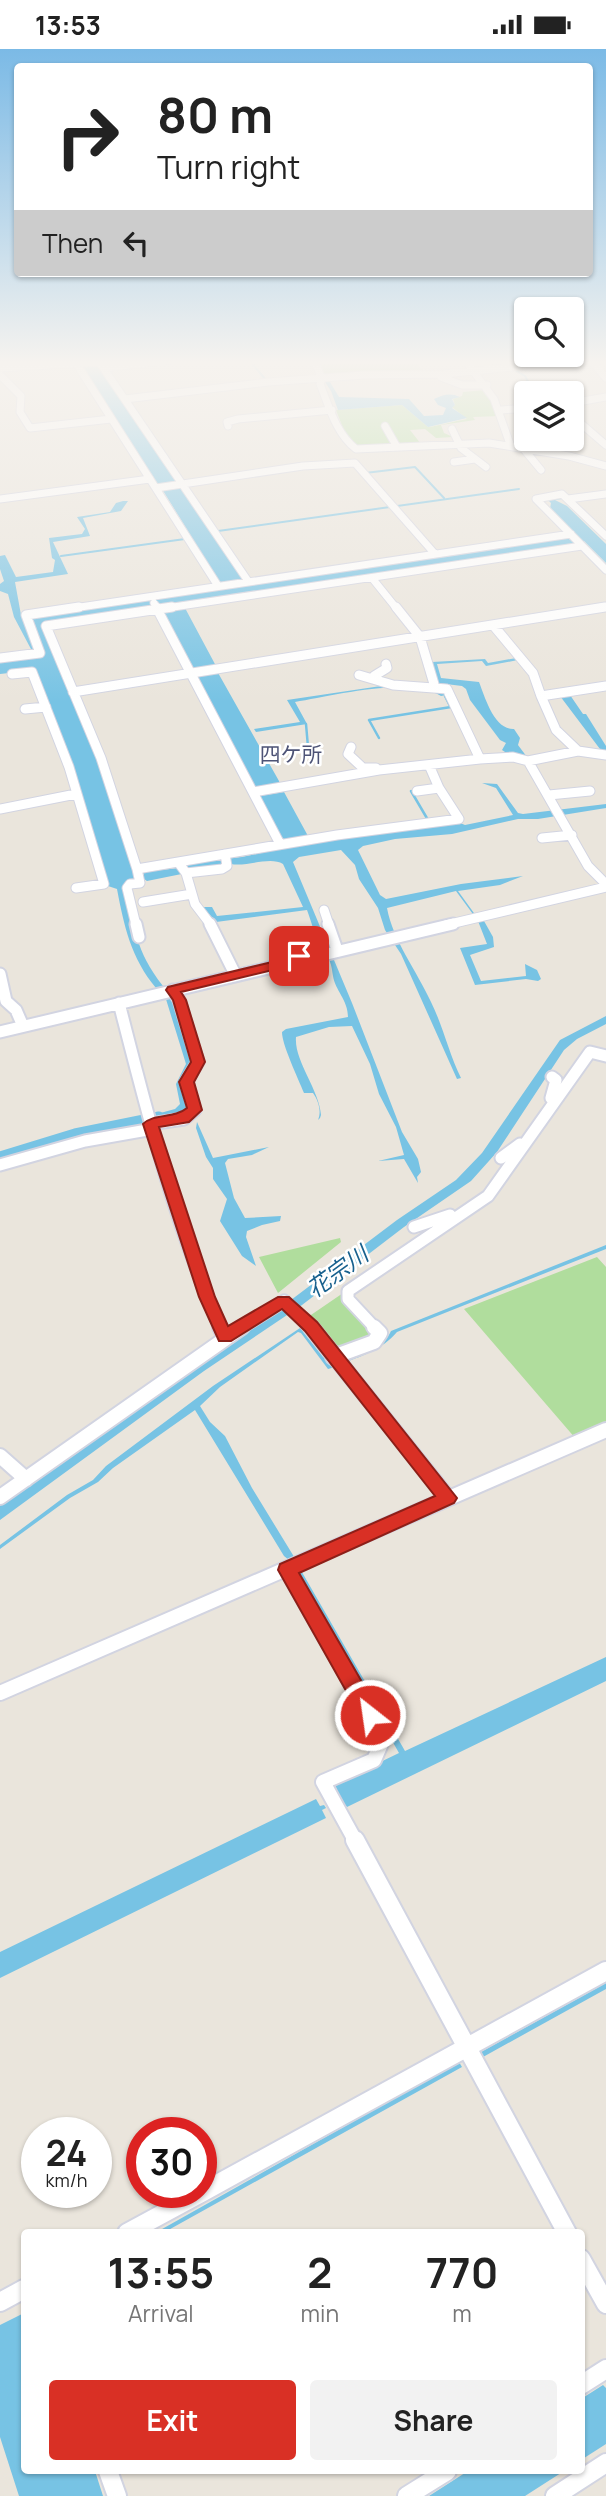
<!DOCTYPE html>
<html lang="en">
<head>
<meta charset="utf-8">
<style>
  body { margin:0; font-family:Manrope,"Noto Sans JP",sans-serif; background:#f2f2f2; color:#222; height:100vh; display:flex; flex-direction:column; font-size:26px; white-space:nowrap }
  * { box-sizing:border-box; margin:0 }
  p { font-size:23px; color:#767676 }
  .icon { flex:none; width:38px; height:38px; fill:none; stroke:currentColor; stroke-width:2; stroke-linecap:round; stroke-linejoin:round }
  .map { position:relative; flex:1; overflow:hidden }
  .details { position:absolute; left:21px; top:2180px; width:564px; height:245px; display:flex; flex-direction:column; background:#fff; border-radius:7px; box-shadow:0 2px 5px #0004 }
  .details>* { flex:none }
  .hud { position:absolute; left:14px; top:14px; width:579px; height:214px; border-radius:7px; box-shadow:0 2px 5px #0004; background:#fff; color:#222; overflow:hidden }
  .tools { position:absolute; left:514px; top:248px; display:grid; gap:14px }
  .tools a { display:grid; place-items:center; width:70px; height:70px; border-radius:7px; background:#fff; box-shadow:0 2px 5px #0004; font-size:35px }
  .speed { position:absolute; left:21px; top:2068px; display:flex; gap:14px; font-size:35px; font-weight:700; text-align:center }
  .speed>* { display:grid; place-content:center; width:91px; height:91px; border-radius:50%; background:#fff; box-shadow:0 2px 5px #0004; line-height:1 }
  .speed small { font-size:18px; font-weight:400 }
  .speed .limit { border:10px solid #d22; background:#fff; color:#111 }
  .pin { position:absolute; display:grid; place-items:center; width:60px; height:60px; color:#fff; margin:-30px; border-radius:14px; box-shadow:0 4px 10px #0006 }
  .me { position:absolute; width:77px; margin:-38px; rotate:330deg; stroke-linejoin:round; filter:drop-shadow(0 0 5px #0008) }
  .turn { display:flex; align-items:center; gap:24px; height:147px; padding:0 28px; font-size:32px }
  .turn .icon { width:91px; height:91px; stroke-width:2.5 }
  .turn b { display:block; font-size:49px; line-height:60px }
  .then { display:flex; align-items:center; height:66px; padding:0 28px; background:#0003; gap:14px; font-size:26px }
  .eta { display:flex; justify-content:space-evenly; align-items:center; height:119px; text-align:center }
  .eta b { font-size:42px; font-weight:700; line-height:49px }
  .cta { display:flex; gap:14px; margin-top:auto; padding:14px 28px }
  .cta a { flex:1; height:80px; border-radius:7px; background:#d93025; color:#fff; font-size:28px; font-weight:700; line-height:80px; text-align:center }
  .cta a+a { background:#f2f2f2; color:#222 }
  .status { display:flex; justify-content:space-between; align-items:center; height:49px; padding:0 35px; background:#fff; direction:ltr }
  .status svg { height:19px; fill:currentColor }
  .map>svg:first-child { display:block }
  .green { fill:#b0dd9d }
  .water { fill:#77c3e4 }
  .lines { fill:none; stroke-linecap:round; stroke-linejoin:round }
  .stream-far1 { stroke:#77c3e4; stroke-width:2 }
  .stream { stroke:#77c3e4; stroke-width:2.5 }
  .canal { stroke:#77c3e4; stroke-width:11 }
  .minor-far4-casing { stroke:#d2d4e1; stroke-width:9 }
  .minor-far3-casing { stroke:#d2d4e1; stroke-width:11 }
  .minor-far2-casing { stroke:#d2d4e1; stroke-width:15 }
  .minor-far1-casing { stroke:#d2d4e1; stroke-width:18 }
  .minor-casing { stroke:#d2d4e1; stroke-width:22 }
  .minor-far4 { stroke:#fff; stroke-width:7 }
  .minor-far3 { stroke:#fff; stroke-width:9 }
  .minor-far2 { stroke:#fff; stroke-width:11 }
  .minor-far1 { stroke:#fff; stroke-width:14 }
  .minor { stroke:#fff; stroke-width:18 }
  .route { fill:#d93025; stroke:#8d1f18; stroke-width:2 }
  .labels { text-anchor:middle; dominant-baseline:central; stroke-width:5; stroke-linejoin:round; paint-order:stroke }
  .far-quarter-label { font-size:21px; fill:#4d5376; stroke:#fff }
  .water-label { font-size:23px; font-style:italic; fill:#18618e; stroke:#fff }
</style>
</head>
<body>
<div class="status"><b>13:53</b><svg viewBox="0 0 49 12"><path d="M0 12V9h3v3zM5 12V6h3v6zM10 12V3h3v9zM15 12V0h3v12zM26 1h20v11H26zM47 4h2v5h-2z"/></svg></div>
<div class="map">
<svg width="606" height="2447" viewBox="0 0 606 2447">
  <rect width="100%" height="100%" fill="#eae5dc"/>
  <path class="green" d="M352,311H418L420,319L429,325L325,327L320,316L345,315L340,312Z
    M486,341L500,367L473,368L475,371L441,376L444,384L453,388L436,389L425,380L410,381L421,395L359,398L348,392L336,361L402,356L428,378C439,377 454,372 467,370L452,358L455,356L453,350L462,347L463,343Z
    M340,1189L341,1193L278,1244L259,1208Z
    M597,1208L606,1218V1377L576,1390L464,1260Z
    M346,1242L376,1284L371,1290L336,1303L308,1268Z"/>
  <path class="water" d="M97,314L177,434L159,436L156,433L81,316Z
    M327,331L330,333L339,348L409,350L424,367L443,366L446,359L438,356L434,350C443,346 450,343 460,348L452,350L455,356L452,359L467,369L428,378L402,356L338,361L331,342L325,333Z
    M180,438L240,527L244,531L220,535L218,531L162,440Z
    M606,441V444L555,451L567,457L606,495V514L584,492L575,494L576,497L43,577L93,700L136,830L128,834C134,879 135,901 163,937L156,939C131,909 124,877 117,840L108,837L61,688L36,621L0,625V611L43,606L28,568L568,488L570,491L579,489L550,460L551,454L546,449Z
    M123,452H128L121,462L83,469L90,487L53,493L68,525L15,533L21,566L34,599L32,602L14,568L8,545L0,542V535L4,532L0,520V507L5,506L16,528L53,523L55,511L52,509L49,489L82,485L85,480L77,468L110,463L116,454Z
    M185,559L216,617L192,619L163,562Z
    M516,609L518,611L486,617L482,612L437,615L441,629L479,633C485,648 494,681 514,680L520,689L518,696L527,708L508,705L502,701L506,694L500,691L470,651L466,640L462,637L438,634L432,613L485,610L488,614Z
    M217,622L279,732L280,736L255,738L197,627Z
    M381,637H424L446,646L441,647C409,627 332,647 295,653L307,675L256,683L254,680L300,673L287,651Z
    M570,646L583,665H586L606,697V708L560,647Z
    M482,734L497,735L518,764L523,765L606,755V759L538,770H518L452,785L395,790L363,797L358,801L380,846L386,850L461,835L523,827L500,836L458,842L479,871L484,872L493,888L494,898L470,906L481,932L526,927L525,915L537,921L541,930L538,932L526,930L475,936L460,899L487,895L478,872L456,842L387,859C393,892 417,922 431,953C443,977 449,1005 461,1029L457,1030L401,905L385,881L378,859L359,830L355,816L341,801L299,808L293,813L352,954L402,1083L418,1110L421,1123L417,1128L418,1134L404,1110L378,1112L404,1106L396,1078L379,1045L370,1015L352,977L329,978L296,988C294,1012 319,1040 321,1066L320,1069L318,1071C322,1062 318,1051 313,1044H304C298,1029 282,996 282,983L286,980L348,968C348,951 335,941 333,927C331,911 329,910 321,897C315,887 311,872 307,861L216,873L203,858H212L217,867L303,858L283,815C270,807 247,818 231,815L147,832L140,827L144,826L143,823L179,819L184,815L242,808L333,789L460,774L465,776L513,766L496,739Z
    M284,743L308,787L282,791L260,747Z
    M171,945L195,1015L190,1024L191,1060L183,1067L154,1071L153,1066L175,1060L180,1055L176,1035L186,1015L165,947Z
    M606,967V975L577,990L564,1001L497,1103L471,1132L404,1178L302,1256L204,1322L0,1471V1455L203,1308L291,1251L397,1171L456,1131L482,1104L560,991Z
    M197,1073L213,1109L269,1098L252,1106L228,1110L225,1114L234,1149L245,1169L281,1167L280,1172L262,1176L247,1182L246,1188L256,1217L242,1207L220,1172L227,1150L213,1130V1119L206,1108L196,1079Z
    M606,1196V1200L397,1283C381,1301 366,1305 344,1314L342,1311C359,1304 384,1299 391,1282Z
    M300,1279L323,1308L335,1318L328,1320L301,1284L298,1283L220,1338L200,1357L210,1373L225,1387L252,1439L296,1511L290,1512L284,1507L195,1361L113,1419L98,1433L70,1449L0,1500V1496L67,1446L93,1431L106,1417L213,1337Z
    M299,1518L405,1702L606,1608V1632L347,1758L336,1746L338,1744L335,1735L399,1704L294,1520Z
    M316,1750L320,1757L324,1756L326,1759L322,1761L326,1769L0,1929V1903Z
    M606,1934V1940L483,2008L481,2003Z
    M459,2013L462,2018L163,2184H155Z
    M24,2264V2422H95L103,2447H19L0,2388V2276Z
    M603,2336L606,2339V2395L581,2411V2350Z
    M468,2422H564L525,2447H429Z"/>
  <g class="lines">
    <path class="stream-far1" d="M249,311L266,331
      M171,312L183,311
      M513,320L525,327L535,345
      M572,384L587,382
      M365,424L415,418L444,449
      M218,482L519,440
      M61,507L185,490"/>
    <path class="stream" d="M445,647L450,657
      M306,675L308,698L318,714
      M379,689L369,671L451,658
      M411,742L428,771"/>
    <path class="canal" d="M0,1108L75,1085L159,1068"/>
    <g class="minor-far4-casing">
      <path id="minor-far4" d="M98,311L248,532
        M314,311L322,330L320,335C329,357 336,385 356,400L489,394L569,407L606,417
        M465,311L494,350L510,395
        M591,311L606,329
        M76,314L218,537
        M0,319L100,313
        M104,319L171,311
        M0,326L21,347L20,363L30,379L111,370
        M441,328L462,336H487
        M561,343L563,345
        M125,350L268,333L364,326L444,325L579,311
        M572,354L606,348
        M502,361L527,359
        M578,372L606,396
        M228,377L227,373L238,370L332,361
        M385,377L397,398
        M452,380L461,399L486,418
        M522,398L541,421
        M454,413L475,410
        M156,439L303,417L355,414L435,505
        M0,450L150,430
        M568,450L606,445
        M606,487L562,445L536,450L606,521
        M372,529L397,560
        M154,554L157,560
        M67,560L571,485
        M160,560L582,497
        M594,560L606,558"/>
    </g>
    <g class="minor-far3-casing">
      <path id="minor-far3" d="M156,558L280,795
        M396,558L420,588L434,635
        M493,576L533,624L541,647L606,637
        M0,609L40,604L26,566L79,558
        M12,625L32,623L69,718L104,835L76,839
        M359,626L393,636L447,640L480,710L513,708L528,712L578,702L606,706
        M374,627L387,619L386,615
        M73,643L605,558
        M541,647L556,681L578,702
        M25,660L46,658
        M351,698L348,705L363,719H376
        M528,712L588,817L606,835
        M417,742L439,739
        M253,743L379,721L480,710
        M549,746L590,742
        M0,760L76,745
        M542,789L572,786
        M178,813L186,824L195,855L211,876
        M137,820L337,786L459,770L439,739L429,716
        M186,824L222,820L227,817L225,805
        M143,853L192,845
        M324,861L329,876
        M136,876L127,839L130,835L140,834L137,820L101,709L46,577L172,558
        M446,876L606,838"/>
    </g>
    <g class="minor-far2-casing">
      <path id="minor-far2" d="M136,875L139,888
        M210,875L234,923
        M328,875L336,898
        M286,885L308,887V890L294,897Z
        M294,897L302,910
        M0,925L6,952L16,961L23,977
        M119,954C147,1063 175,1177 221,1280
        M0,983L453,875
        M552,1028L556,1031L551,1049L554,1052
        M150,1075L184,1070L195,1061L186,1033L198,1013L179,951L173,941
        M501,1109L520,1095
        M0,1116L85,1092L153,1080
        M414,1178L450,1166
        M239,1280L284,1252L312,1280
        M376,1280L348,1250V1242L488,1147L590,1003L606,1007"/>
    </g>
    <g class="minor-far1-casing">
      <path id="minor-far1" d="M220,1278L225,1288
        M311,1278L448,1449
        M333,1308L374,1293L380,1284L374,1278
        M0,1407L26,1430
        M0,1448L242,1278
        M287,1521L383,1690L374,1711L323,1733L356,1793
        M0,1644L606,1381"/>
    </g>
    <g class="minor-casing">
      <path id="minor" d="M355,1791L567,2184
        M201,2144L606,1922
        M127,2184L201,2144
        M581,2210L606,2255
        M0,2253L24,2240
        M581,2336L606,2320
        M108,2422L117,2447
        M407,2447L447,2422
        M555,2447L606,2414"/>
    </g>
    <use href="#minor-far4" class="minor-far4"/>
    <use href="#minor-far3" class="minor-far3"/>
    <use href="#minor-far2" class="minor-far2"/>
    <use href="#minor-far1" class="minor-far1"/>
    <use href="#minor" class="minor"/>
  </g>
  <linearGradient id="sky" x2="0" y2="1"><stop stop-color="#7bbae6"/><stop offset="0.48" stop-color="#f6f3ef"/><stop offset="1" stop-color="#f6f3ef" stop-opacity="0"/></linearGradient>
  <rect width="606" height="653" fill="url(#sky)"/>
  <path class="route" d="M299,903L306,907V913L181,943L186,951L205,1013L194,1033L202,1061L189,1073L159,1078L215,1248L228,1277L278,1248H289L317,1273L457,1449L454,1454L299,1524L377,1659L379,1666L377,1672L370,1675L363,1672L278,1521L280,1515L435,1447L305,1282L282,1260L231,1292H219L199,1248L143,1075C154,1064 174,1070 187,1059L179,1033L191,1013L173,951L166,941L168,938L293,908L294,904Z"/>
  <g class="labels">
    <g class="far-quarter-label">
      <text x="291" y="705">四ケ所</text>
    </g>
    <g class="water-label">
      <text transform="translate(337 1222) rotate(-36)">花宗川</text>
    </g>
  </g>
</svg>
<div class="tools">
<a><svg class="icon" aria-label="search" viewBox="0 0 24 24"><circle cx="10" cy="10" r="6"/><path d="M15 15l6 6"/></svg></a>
<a><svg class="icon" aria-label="layers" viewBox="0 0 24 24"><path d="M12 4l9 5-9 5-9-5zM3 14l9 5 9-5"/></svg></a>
</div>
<div class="speed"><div>24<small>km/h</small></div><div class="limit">30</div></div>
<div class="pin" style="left:299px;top:907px;background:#d93025"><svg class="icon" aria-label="arrive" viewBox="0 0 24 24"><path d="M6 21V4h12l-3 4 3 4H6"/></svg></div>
<svg class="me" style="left:370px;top:1666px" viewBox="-20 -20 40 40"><circle r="17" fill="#d93025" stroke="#fff" stroke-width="3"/><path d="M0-11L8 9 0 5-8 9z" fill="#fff"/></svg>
<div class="hud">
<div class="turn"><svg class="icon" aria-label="right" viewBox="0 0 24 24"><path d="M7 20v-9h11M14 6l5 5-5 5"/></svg><div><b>80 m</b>Turn right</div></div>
<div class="then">Then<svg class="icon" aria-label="left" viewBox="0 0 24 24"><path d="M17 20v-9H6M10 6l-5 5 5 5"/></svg></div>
</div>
<section class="details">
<div class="eta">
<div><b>13:55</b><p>Arrival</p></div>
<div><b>2</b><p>min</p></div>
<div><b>770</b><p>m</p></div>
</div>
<div class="cta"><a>Exit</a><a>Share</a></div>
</section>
</div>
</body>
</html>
